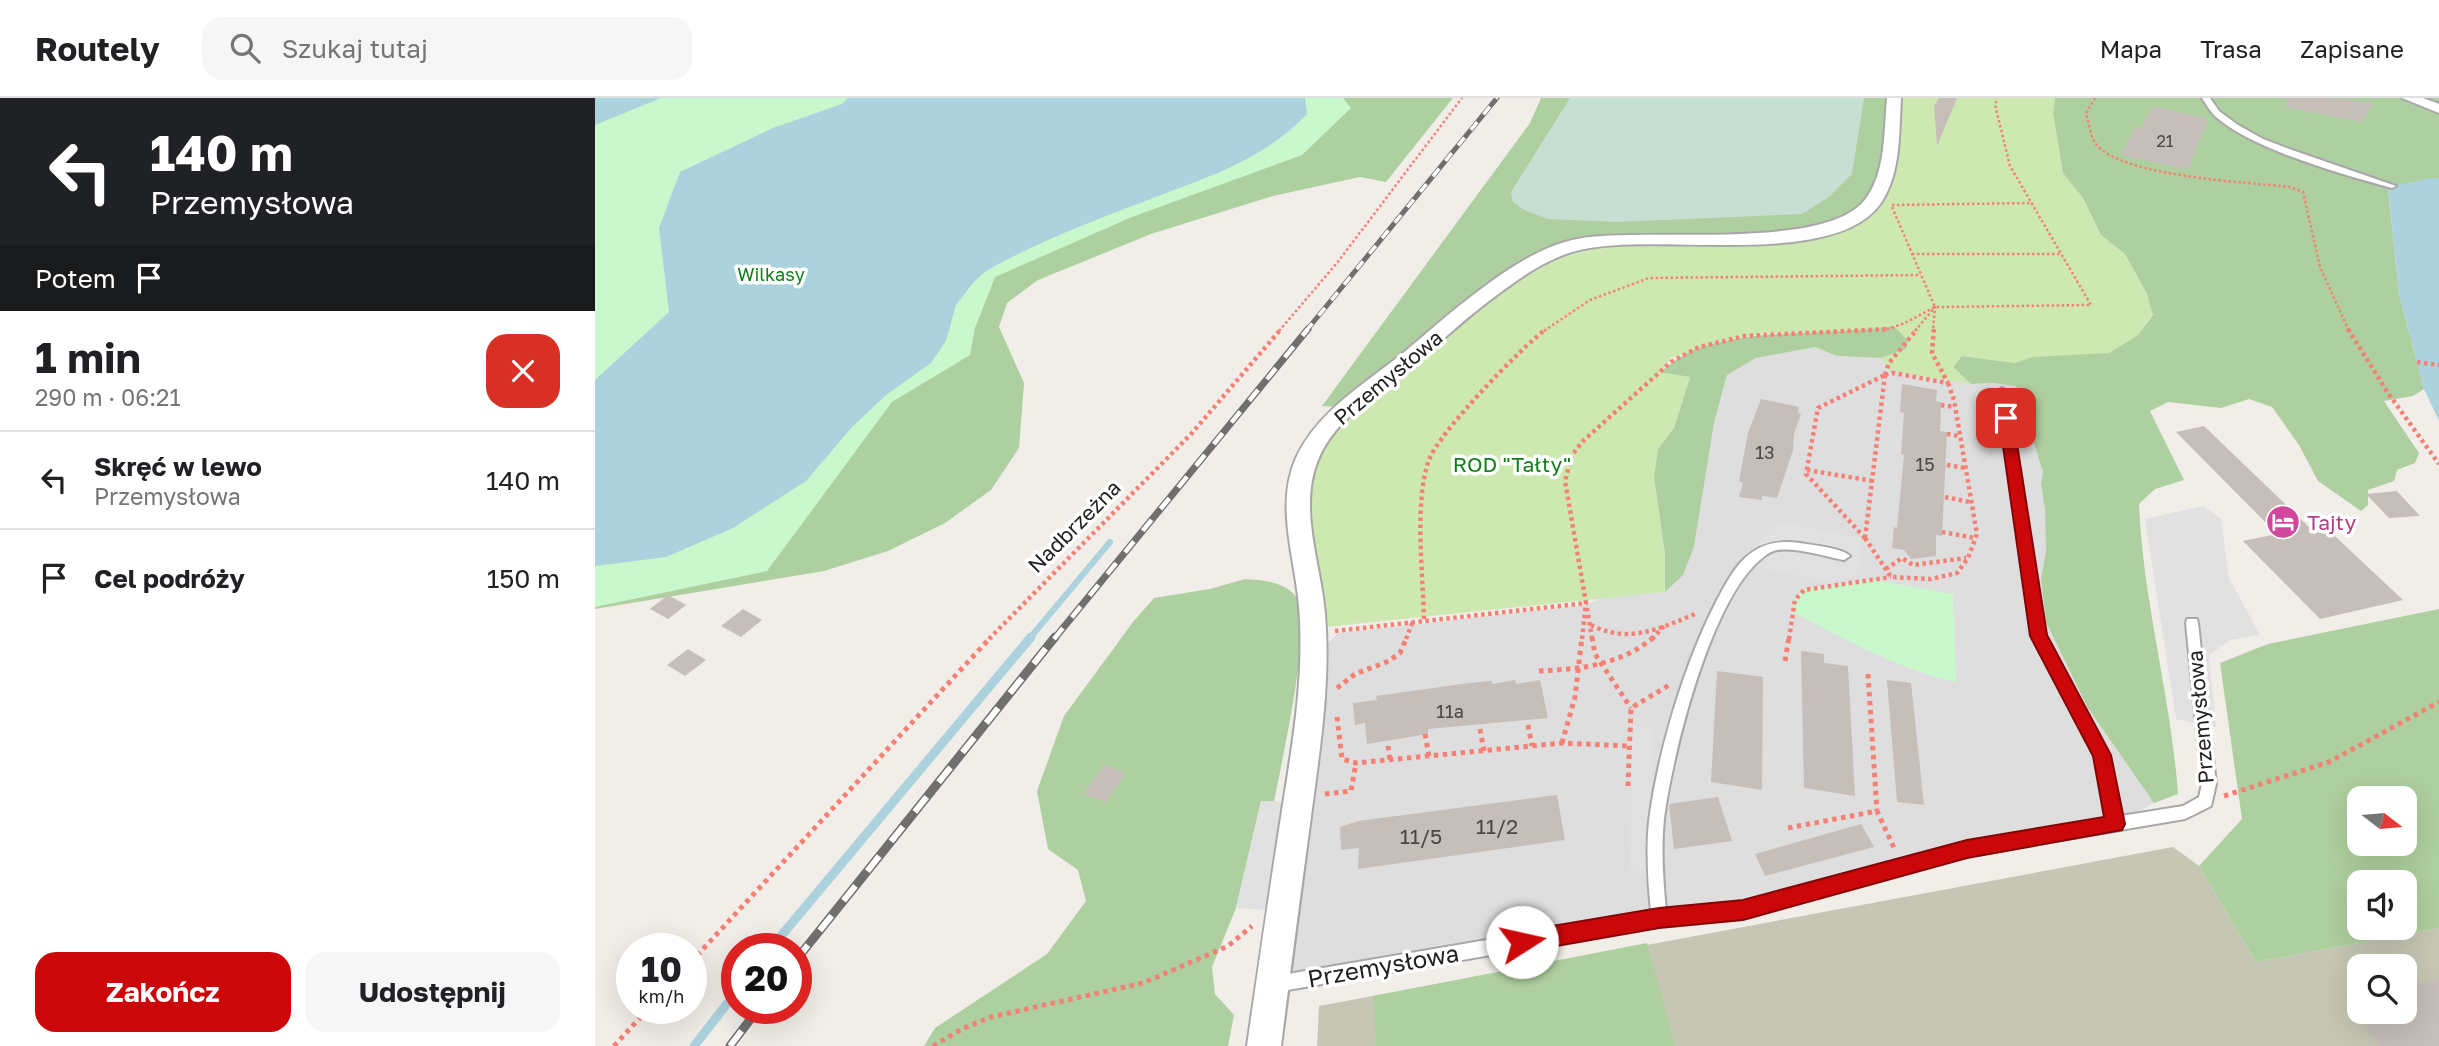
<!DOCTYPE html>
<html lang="pl">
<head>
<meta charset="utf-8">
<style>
  body { margin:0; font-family:"Golos Text",sans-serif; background:#f6f6f6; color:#202124; height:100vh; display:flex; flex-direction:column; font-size:26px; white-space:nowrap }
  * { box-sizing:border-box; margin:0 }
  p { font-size:23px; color:#757577 }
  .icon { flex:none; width:38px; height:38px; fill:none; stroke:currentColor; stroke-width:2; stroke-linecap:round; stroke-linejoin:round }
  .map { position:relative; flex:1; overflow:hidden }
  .sheet { display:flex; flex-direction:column; background:#fff; width:595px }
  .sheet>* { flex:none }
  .top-card { background:#202124; color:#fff; overflow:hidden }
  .needle { width:46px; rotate:106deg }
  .tools { position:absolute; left:1752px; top:688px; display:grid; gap:14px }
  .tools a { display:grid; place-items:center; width:70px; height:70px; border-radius:14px; background:#fff; box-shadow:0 7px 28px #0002; font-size:35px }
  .speed { position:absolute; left:21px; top:835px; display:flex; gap:14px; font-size:35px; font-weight:700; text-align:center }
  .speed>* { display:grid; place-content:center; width:91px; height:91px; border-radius:50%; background:#fff; box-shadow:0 7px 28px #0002; line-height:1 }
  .speed small { font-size:18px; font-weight:400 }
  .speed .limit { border:10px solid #d22; background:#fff; color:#111 }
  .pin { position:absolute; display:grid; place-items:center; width:60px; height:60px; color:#fff; margin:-30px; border-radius:14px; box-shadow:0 4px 10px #0006 }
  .me { position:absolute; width:77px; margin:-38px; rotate:80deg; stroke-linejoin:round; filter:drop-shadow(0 0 5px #0008) }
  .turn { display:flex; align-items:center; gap:24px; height:147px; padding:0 35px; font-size:32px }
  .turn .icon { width:91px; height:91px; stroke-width:2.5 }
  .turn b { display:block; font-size:49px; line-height:60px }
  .then { display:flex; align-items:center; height:66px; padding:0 35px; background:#0003; gap:14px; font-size:26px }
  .round { display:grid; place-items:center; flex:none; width:74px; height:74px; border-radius:21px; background:#f6f6f6 }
  .head { display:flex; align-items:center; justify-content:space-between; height:119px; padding:0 35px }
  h1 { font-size:42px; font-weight:700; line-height:52px }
  .primary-button { display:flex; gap:14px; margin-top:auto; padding:14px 35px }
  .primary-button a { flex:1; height:80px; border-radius:21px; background:#cc0709; color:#fff; font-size:28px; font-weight:700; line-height:80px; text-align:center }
  .primary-button a+a { background:#f6f6f6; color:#202124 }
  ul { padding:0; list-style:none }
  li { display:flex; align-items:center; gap:21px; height:98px; padding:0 35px; border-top:2px solid #e0e0e0 }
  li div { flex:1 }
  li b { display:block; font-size:26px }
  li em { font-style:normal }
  header { display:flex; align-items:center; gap:42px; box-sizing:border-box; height:98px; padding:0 35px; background:#fff; border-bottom:2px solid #e0e0e0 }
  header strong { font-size:33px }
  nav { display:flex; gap:38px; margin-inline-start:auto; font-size:24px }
  .search { width:490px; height:63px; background:#f6f6f6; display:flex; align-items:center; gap:18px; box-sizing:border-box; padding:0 24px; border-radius:21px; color:#757577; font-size:26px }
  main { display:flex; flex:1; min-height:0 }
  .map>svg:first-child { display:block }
  .residential { fill:#dfdede }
  .construction { fill:#c6c6b4; fill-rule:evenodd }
  .grass { fill:#cde9b1 }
  .forest { fill:#aecf9f; fill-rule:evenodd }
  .wetland { fill:#c6dfd3 }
  .park { fill:#c9f8cc }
  .parking { fill:#e1e1e1 }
  .water { fill:#abd2dd }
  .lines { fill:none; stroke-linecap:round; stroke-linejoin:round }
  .stream-far1 { stroke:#abd2dd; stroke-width:6 }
  .stream { stroke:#abd2dd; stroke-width:9 }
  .building { fill:#c6beb8 }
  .lane-casing { stroke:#a8a8a8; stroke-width:4 }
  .street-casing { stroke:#a8a8a8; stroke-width:4 }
  .path-far2 { stroke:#f58175; stroke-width:2.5; stroke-dasharray:2.5 2.5; stroke-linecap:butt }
  .path-far1 { stroke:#f58175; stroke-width:4.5; stroke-dasharray:3.5 3.5; stroke-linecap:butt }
  .path { stroke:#f58175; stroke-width:5; stroke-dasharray:4.5 4.5; stroke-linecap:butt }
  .lane { fill:#fff; fill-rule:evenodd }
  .street { fill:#fff; fill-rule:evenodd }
  .rail-far2-casing { stroke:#6f6f6f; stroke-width:5 }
  .rail-far1-casing { stroke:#6f6f6f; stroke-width:7 }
  .rail-casing { stroke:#6f6f6f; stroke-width:9 }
  .rail-far2 { stroke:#fff; stroke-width:3.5; stroke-dasharray:10; stroke-linecap:butt }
  .rail-far1 { stroke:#fff; stroke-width:4.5; stroke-dasharray:14; stroke-linecap:butt }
  .rail { stroke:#fff; stroke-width:6; stroke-dasharray:19; stroke-linecap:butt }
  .route { fill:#cc0709; stroke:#850506; stroke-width:2 }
  .labels { text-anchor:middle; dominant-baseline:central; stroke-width:7; stroke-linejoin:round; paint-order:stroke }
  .far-number-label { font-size:16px; fill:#4a4847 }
  .far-park-label { font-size:18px; fill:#107f18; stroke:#fff }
  .number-label { font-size:18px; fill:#4a4847 }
  .street-label { font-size:21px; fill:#212121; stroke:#fff }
  .park-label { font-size:21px; fill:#107f18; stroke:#fff }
  .hotel-label { font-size:21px; fill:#b23c85; stroke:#fff; text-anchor:start }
  .near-number-label { font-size:21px; fill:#4a4847 }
  .near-street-label { font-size:24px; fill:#212121; stroke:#fff }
</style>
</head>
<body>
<header>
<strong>Routely</strong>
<div class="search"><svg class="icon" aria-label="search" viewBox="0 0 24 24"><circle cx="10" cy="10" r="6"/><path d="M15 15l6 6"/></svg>Szukaj tutaj</div>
<nav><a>Mapa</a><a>Trasa</a><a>Zapisane</a></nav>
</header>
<main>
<section class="sheet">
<div class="top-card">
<div class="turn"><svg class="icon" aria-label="left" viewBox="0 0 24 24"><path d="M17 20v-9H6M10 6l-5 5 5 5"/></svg><div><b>140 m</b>Przemysłowa</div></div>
<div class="then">Potem<svg class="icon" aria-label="arrive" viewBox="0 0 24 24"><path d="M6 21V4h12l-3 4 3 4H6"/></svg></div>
</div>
<div class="head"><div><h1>1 min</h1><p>290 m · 06:21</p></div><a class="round" style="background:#d93025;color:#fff"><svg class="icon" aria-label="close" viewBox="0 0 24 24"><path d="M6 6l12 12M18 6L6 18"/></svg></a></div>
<ul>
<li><svg class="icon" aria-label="left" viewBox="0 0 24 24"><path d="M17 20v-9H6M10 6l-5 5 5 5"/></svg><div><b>Skręć w lewo</b><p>Przemysłowa</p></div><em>140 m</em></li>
<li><svg class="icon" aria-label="arrive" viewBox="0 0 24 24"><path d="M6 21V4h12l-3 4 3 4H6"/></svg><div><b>Cel podróży</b></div><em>150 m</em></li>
</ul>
<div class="primary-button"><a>Zakończ</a><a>Udostępnij</a></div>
</section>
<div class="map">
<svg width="1844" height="948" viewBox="0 0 1844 948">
  <rect width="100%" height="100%" fill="#f1eee9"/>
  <path class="residential" d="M1220,249L1242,258L1286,260L1295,273L1376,286L1398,285L1421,288L1448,374L1446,385L1450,412L1451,453L1446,480L1493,610L1559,705L1520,726L1372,751L1148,812L695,883L720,695L732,546L743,535L992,507L1099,449L1119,325L1132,277L1161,260Z"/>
  <path class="construction" d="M1578,749L1604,768L1661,864L1844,830V948H722L724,908ZM1764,868H1810V914H1764Z"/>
  <path class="grass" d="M1299,0H1460L1458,15L1468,75L1488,100L1506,137L1530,156L1552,196L1558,216L1543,237L1514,255L1420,265L1367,258L1358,269L1376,286L1295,273L1286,260L1311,251L1286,233L1175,235L1129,242L1076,260L1066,274L1095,278L1079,330L1063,351L1059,379L1070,456V494L730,529L711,419L713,380L734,339L759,310L916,184L958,162L1017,146L1223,140L1251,133L1275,119L1290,98Z"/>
  <path class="forest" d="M710,0H858L791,84L765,79L678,98L556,136L443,182L412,205L404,229L429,285L424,350L396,392L350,425L293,453L229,473L0,511V468L378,185Z
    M946,0H1299L1281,101L1258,129L1205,138L986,143L916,179L759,310L727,308L935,25Z
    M1460,0H1844V80L1793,90L1804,196L1829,291L1818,298L1789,303L1824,355L1820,365L1802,372L1799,383L1773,392V407L1766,413L1723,383L1704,347L1677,309L1654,301L1626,310L1573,304L1555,313L1589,382L1560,391L1544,406C1548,504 1576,598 1583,696L1559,705L1493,610L1451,524L1446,480L1451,453L1450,412L1446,385L1448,374L1421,288L1398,285L1376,286L1358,269L1367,258L1420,265L1438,259L1514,255L1543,237L1558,217L1552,196L1530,156L1506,137L1488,100L1468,75L1458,15Z
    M1299,228L1313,243L1311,251L1286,260L1242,258L1220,249L1161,260L1132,277L1119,325L1099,449L1088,477L1070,494V456L1059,379L1063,351L1079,330L1095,279L1065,274C1076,266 1089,255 1101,251C1165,229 1233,238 1299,228Z
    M650,481C668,482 694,484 703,502C717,529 686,667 679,704L666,703L641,810L617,869L620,896L639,917L633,948H329L340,930L452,856L491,803L483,772L453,751L442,693L469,618L538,524L559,500L615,491Z
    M1844,511V830L1661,864L1604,768L1647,721L1625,565L1673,546ZM1810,700V746H1764V700ZM1810,784V830H1764V784Z
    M1052,845L1080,948H781L778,898Z"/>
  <path class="wetland" d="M975,0H1269L1257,76L1234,99L1207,116L1022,124L953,121L929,112L918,104L916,94Z"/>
  <path class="park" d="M0,0H748L756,10L707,57L537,119L400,179L380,230L375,257L297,304L172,473L0,509Z
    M1279,482L1358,496L1361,584C1303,571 1252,542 1198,514L1200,502L1209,492Z"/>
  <path class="parking" d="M1608,408L1626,421L1634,480L1665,537L1635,542L1614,557L1621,629L1581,621L1550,421Z
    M1184,424L1267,441L1262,477L1239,484L1142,465Z
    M1037,628L1058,631L1055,772L1035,773Z
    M666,703L693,704L670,812L641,810Z"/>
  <path class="water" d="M0,0H66L0,27Z
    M253,0H710L712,16C669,62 610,80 553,102C498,123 442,144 391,173L378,185L361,207L351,243L336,265L291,297L257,329L211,383L138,430L71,459L0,468V282L74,214L64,130L85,74L178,30L247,6Z
    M1837,80H1844V323L1829,291L1804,196L1793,89Z"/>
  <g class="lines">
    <path class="stream-far1" d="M434,541L515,444"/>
    <path class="stream" d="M176,850L436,539
      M99,948L142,893"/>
  </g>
  <path class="building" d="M1344,0H1362L1342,48L1339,8Z
    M1691,0H1738L1778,5L1767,24L1690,9Z
    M1559,8L1613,21L1593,72L1526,57L1540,29L1545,31Z
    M1307,286L1342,292L1341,303L1346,304L1345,333L1352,334L1347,438L1341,437V458L1316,461L1309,452L1297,450L1299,429L1302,430L1309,357L1306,356L1309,315L1305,314Z
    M1166,301L1204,309L1203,315L1206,316L1199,336L1198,352L1182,400L1167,398V402L1144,399L1148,385L1144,383L1153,335Z
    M1609,328L1714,429L1727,426L1808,502L1725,521L1648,443L1682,436L1581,334Z
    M1802,393L1825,418L1794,420L1771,396Z
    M73,497L91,507L73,521L55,511Z
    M148,511L167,522L146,539L126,528Z
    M93,551L111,562L90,578L72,567Z
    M1206,553L1229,556V565L1253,568L1260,698L1209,690Z
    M1122,573L1168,579L1167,692L1116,684Z
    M920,582L921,586L945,582L953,620L833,631V636L772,646L770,625L760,627L758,605L782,602L781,598L874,585L897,583V586Z
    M1292,582L1316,585L1329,707L1302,704Z
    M509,667L531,675L511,704L488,696Z
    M962,697L970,742L763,771L764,750L746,752L745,729L763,723Z
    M1123,699L1137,743L1079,751L1074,706Z
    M1266,726L1279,749L1170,778L1160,756Z
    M1844,882V948H1784L1762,914H1810V888Z"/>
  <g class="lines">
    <g class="lane-casing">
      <path id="lane" d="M1607,0H1615L1624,13L1643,27L1668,41L1697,52L1801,88L1797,90C1749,77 1656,51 1620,18C1615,13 1611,6 1607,0Z
        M1407,290L1412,293L1450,538L1514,657L1526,718L1588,708L1604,699L1607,686L1591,525L1592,521H1602L1603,525L1621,686L1616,708L1590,721L1372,758L1148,820L1064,828L681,894L675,892L673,886L675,880L681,878L1056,814C1053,784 1051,753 1054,723C1063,653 1089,567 1121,504C1129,489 1138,471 1150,460C1166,445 1184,442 1205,445C1217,447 1248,450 1255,458L1249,462C1232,459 1191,446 1176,454C1118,486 1077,658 1069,721C1066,751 1068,782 1071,812L1148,804L1372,744L1512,720L1500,658L1438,538L1402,293Z"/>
    </g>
    <g class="street-casing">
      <path id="street" d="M1292,0H1306C1304,35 1306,75 1286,105C1239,173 1059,133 985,152C954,159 926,179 902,197C874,217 849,241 823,263C790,291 740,319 723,362C703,411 726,466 730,516C736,587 724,656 715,726C705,800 695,874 686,948H652C663,871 674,795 686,719C697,649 710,579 704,508C700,460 680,407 701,360C722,314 769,286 807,256C833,234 859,211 886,191C914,170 947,148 982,141C1050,128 1235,155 1272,99C1291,72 1289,32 1292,0Z
        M1807,0H1828L1844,6V15Z"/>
    </g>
    <path class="path-far2" d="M1500,0L1491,15C1494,25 1495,38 1501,46C1526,79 1653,84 1695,89L1708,94L1725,169L1754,233
      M1297,107L1436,105
      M1297,109L1340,209
      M1317,156H1465
      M684,233L742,165L867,0
      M949,233L995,202L1054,180L1326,177
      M1287,233L1310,225L1340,209L1496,207L1415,68L1400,7L1402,0
      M1320,233L1340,209L1338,233"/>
    <path class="path-far1" d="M1339,231L1337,255L1353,285
      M1753,231L1793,295L1844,366
      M1822,264L1844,267
      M1290,277L1294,265L1322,231
      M1290,277L1298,275L1353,285
      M1346,307L1360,309
      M1352,336L1364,338
      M1352,367L1370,370
      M1212,372L1278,383
      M1350,399L1375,404
      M1347,434L1380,440
      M1270,440L1296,479L1336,481L1362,475L1373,460L1382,436L1359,302L1353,285
      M1270,440L1211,376L1223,310L1290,277
      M1270,440L1290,277
      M1291,471L1307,460L1318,467L1371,460
      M992,510L997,541
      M829,521C828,477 819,402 834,362C844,334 926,250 951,231
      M996,527C1033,546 1064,531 1100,516
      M740,533L991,505L970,383L977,357L989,342L1076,264L1104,249L1150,238L1292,231
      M394,541L597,335L686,231
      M811,541L818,523
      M987,541L991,505
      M1057,541L1070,527
      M1194,541L1200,502L1209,492L1296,479"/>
    <path class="path" d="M997,539L1000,556L1036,610
      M1190,563L1194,539
      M944,573C986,571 1026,567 1059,539
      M1273,576L1282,713
      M742,590L760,576L794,563L805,555L812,539
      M742,619L747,661L761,665L967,645L1034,648
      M933,627L937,648
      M885,631L889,653
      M830,636L834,658
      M967,645L980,599L987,539
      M793,648L795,662
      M1033,688L1036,610L1076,586
      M730,696L756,693L761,665
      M1629,698L1734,664L1844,604
      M1193,730L1282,713L1300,752
      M96,864L396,539
      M19,948L54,910
      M338,948L367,931L396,919L548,885L633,848L657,828"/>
    <use href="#lane" class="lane"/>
    <use href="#street" class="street"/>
    <g class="rail-far2-casing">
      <path id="rail-far2" d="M711,233L902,0"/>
    </g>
    <g class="rail-far1-casing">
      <path id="rail-far1" d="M459,541L713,231"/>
    </g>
    <g class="rail-casing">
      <path id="rail" d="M201,862L460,539
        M135,948L164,910"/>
    </g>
    <use href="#rail-far2" class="rail-far2"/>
    <use href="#rail-far1" class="rail-far1"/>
    <use href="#rail" class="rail"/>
  </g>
  <path class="route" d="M1411,315L1418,320L1452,537L1516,657L1530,726L1527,732L1372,760L1148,822L1064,830L927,854L920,851L917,844L920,836L927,833L1064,810L1148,802L1372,742L1509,719L1498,658L1435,538L1404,320Z"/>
  <defs>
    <g id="hotel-disc" transform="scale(1.75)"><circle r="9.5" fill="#d1479c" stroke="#fff"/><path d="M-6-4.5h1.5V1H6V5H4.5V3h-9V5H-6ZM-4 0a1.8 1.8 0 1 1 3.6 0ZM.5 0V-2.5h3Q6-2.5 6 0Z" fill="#fff"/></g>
  </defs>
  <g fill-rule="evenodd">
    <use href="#hotel-disc" x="1688" y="424"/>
  </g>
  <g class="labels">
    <g class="far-number-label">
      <text x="1570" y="43">21</text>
    </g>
    <g class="far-park-label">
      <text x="176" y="176">Wilkasy</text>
    </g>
    <g class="number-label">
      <text x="1170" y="354">13</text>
      <text x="1330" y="366">15</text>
      <text x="855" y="613">11a</text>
    </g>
    <g class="street-label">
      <text transform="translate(793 279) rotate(-40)">Przemysłowa</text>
      <text transform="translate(479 428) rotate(-45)">Nadbrzeżna</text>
      <text transform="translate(1605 619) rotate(-95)">Przemysłowa</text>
    </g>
    <g class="park-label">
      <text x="917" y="366">ROD "Tałty"</text>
    </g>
    <g class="hotel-label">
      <text x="1712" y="424">Tajty</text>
    </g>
    <g class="near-number-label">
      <text x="902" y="728">11/2</text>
      <text x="826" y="738">11/5</text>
    </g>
    <g class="near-street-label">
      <text transform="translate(788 867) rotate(-10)">Przemysłowa</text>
    </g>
  </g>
</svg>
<div class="tools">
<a><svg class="needle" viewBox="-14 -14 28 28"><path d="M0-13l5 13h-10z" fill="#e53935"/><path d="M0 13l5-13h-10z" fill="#757577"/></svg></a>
<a><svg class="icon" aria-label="sound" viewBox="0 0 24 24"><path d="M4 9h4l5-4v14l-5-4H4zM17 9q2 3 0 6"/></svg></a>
<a><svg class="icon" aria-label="search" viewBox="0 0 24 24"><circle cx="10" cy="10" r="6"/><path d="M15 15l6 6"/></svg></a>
</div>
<div class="speed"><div>10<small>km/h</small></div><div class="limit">20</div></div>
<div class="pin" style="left:1411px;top:320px;background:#d93025"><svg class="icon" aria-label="arrive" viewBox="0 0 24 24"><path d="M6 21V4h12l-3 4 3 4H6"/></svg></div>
<svg class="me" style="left:927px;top:844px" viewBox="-20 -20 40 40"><circle r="19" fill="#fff"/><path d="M0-13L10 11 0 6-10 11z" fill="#cc0709"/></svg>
</div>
</main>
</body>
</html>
